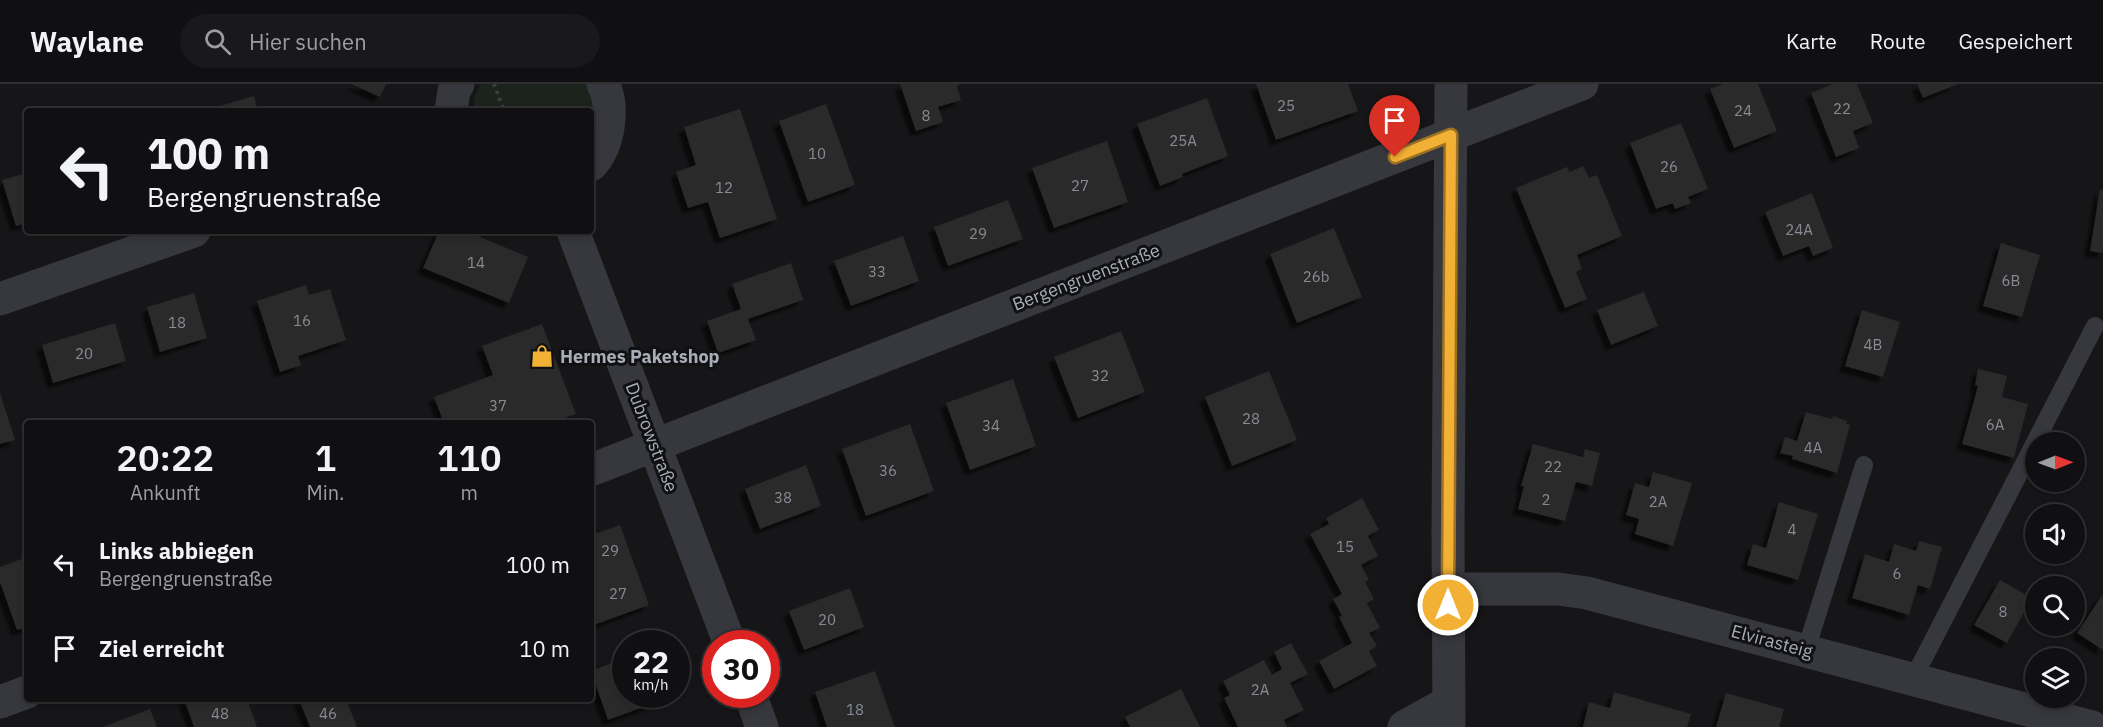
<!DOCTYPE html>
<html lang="de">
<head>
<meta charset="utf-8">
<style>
  body { margin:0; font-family:"IBM Plex Sans",sans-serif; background:#19191b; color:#f1f3f6; height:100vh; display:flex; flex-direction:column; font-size:22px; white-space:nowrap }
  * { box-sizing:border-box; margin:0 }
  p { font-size:20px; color:#9c9d9f }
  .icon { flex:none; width:33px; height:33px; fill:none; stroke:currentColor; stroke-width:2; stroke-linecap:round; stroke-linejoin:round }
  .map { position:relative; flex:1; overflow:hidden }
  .details { position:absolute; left:24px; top:336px; width:570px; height:282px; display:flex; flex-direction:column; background:#101012; border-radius:6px; box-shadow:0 3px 9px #0003,0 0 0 2px #303032 }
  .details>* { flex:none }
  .top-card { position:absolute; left:24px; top:24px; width:570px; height:126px; border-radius:6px; box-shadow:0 3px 9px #0003,0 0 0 2px #303032; background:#101012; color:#f1f3f6; overflow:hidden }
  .needle { width:39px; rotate:89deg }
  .buttons { position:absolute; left:2025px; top:348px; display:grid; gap:12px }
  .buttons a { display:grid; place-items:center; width:60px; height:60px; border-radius:50%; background:#101012; box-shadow:0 3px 9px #0003,0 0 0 2px #303032; font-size:30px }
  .speed { position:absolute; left:612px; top:546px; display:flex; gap:12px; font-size:30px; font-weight:700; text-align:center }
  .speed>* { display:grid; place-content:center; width:78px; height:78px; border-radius:50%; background:#101012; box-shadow:0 3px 9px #0003,0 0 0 2px #303032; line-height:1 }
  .speed small { font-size:15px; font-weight:400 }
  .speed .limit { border:9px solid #d22; background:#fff; color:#111 }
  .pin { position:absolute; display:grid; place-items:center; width:51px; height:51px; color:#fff; margin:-62px -26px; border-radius:50% 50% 50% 0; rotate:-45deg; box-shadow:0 0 6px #0007 }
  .pin .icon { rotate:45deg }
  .me { position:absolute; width:66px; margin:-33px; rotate:0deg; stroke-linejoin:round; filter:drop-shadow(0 0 4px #0008) }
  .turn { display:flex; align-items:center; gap:21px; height:126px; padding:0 24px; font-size:27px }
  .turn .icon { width:78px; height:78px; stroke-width:2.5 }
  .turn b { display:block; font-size:42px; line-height:51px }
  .eta { display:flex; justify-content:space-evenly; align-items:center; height:102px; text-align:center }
  .eta b { font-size:36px; font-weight:600; line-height:42px }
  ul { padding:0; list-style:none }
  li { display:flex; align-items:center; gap:18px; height:84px; padding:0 24px }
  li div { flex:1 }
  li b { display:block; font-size:22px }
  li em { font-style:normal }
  header { display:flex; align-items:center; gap:36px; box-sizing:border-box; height:84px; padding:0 30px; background:#101012; border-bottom:2px solid #303032 }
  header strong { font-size:28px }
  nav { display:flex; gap:33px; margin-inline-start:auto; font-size:21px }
  .search { width:420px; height:54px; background:#19191b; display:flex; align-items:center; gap:15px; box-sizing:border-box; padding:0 21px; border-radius:33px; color:#9c9d9f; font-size:22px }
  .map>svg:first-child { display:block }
  .green { fill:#1c231d }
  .building { fill:#29292c; filter:url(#shadow) }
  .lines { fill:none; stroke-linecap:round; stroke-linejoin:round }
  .path { stroke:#3d3f44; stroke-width:4; stroke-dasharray:3 4.5; stroke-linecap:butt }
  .service { stroke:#37383d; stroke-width:18 }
  .minor { stroke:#37383d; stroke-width:33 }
  .route-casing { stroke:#9d7322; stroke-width:15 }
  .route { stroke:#f2b134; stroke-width:10 }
  .labels { text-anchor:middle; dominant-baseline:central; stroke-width:6; stroke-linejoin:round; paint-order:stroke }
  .number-label { font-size:15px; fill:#888b94 }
  .street-label { font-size:18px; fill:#a8adb8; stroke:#111113 }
  .poi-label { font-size:18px; font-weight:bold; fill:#a8adb8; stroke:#111113; text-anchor:start }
</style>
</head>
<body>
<header>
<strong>Waylane</strong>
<div class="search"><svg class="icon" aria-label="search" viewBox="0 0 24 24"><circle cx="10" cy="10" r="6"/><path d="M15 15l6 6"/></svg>Hier suchen</div>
<nav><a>Karte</a><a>Route</a><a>Gespeichert</a></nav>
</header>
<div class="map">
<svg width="2103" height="643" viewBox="0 0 2103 643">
  <defs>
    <filter id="shadow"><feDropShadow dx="-5.5" dy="5.5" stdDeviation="1.5" flood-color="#0009"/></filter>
  </defs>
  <rect width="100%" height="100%" fill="#161618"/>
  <path class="green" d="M481,0H587C595,18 596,32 591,50V27H473L475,11Z"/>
  <path class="building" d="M351,0H386L380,13Z
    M900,0H961L957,2L961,16L938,23L943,38L916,47Z
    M1256,0H1348L1358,27L1276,56Z
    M1723,0H1758L1777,47L1734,64L1710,5Z
    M1833,0H1857L1873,39L1853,47L1859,64L1836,73L1811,9Z
    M1917,0H1958L1923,14Z
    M254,12L258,27H206V26Z
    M1207,14L1228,72L1182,90L1183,93L1160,102L1137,40Z
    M826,20L855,101L808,118L779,37Z
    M740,25L777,135L720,154L708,118L688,124L676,88L696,81L684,43Z
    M1681,39L1708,105L1688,113L1691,119L1675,125L1673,119L1656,125L1630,59Z
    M1107,57L1128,118L1054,144L1032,84Z
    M1583,82L1589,94L1597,91L1622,152L1577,171L1582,185L1576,188L1587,215L1565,224L1516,104L1567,83L1570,88Z
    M27,89V139L16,142L2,96Z
    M2100,105L2103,106V169L2090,167Z
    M1812,109L1833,164L1813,172L1809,162L1783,172L1765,128Z
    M1008,116L1023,155L948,182L934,143Z
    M1334,144L1362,213L1297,239L1270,170Z
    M439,147H466L528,173L509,219L423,184Z
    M903,152L919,197L851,222L834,177Z
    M2001,159L2040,171L2022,233L1983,222Z
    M791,179L803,216L748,235L756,256L718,269L707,237L741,225L732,200Z
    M306,201L309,211L330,205L346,256L298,272L301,281L280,288L257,217Z
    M1644,208L1658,242L1611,261L1597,226Z
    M194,209L207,254L160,268L147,223Z
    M1862,226L1900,238L1883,293L1845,282Z
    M115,239L126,277L53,299L42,261Z
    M542,240L576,330L552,339H444L434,313L493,291L482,262Z
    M1121,247L1145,308L1078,334L1054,273Z
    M1978,285L2007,292L2002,313L2028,320L2014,374L1962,360L1978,302L1975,301Z
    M1269,287L1297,356L1232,382L1205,313Z
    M1013,295L1036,362L970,386L946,319Z
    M0,309L15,356L0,360Z
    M1806,328L1832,335L1833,332L1847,337L1846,340L1850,341L1837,389L1792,375L1793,372L1780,369L1785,353L1797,357Z
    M910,340L934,407L866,432L842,365Z
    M1533,360L1583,373L1585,365L1600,369L1592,402L1576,398L1565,437L1518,425L1524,402H1521Z
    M806,381L821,422L760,445L745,405Z
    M1653,388L1692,399L1673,462L1635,450L1639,435L1626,431L1635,399L1649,403Z
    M1362,414L1379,446L1368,452L1378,472L1361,481L1369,496L1365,498L1374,515L1367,519L1380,544L1369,549L1377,562L1369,567L1377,582L1334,605L1319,577L1352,559L1339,533L1342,532L1333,515L1342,510L1310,450L1329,440L1326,434Z
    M1779,418L1818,430L1798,496L1747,481L1753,460L1766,464Z
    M620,441L649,521L591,542V451Z
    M1919,457L1942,463L1930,505L1918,501L1909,531L1852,514L1865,470L1889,478L1894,460L1916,467Z
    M27,473V543L17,546L0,498V483Z
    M2000,496L2032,514L2007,559L1974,541Z
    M850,504L864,543L804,566L789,527Z
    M2103,510V566L2077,549Z
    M1291,559L1308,590L1290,599L1304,626L1284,636L1287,643H1238L1224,614L1230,611L1223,597L1264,576L1272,591L1282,585L1274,568Z
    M626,574V610L676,611L608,636L591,587Z
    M875,587L895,643H827L815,608Z
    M1181,605L1200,643H1130L1125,633Z
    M1614,608L1691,630L1687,643H1583L1589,618L1610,624Z
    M1726,609L1784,625L1779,643H1716Z
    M184,615H247L257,643H194Z
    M299,615H346L357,643H310Z
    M150,625L157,643H103Z"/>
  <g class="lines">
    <path class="path" d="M494,0L504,27"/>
    <path class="service" d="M1806,566L1864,381
      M1913,595L2095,242"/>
    <path class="minor" d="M451,27L454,7L458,0
      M591,81C609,62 615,23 603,0
      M573,147L730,560
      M0,215L194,147
      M591,386L1582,0
      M1448,505H1558L1587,509L2092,643
      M750,610L762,643
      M0,618L27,608
      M1404,643L1449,618
      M1449,643L1448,448L1451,0"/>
  </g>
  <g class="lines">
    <g class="route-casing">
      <path id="route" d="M1395,73L1451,51L1448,521"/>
    </g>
    <use href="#route" class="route"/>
  </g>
  <defs>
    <g id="shop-bare" transform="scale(1.8)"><path d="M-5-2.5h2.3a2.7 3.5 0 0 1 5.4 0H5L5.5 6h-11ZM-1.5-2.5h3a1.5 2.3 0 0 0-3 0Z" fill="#f2b134" stroke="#111113" stroke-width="2.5" paint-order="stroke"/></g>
  </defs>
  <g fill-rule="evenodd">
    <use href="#shop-bare" x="542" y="272"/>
  </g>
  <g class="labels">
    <g class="number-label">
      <text x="1286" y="21">25</text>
      <text x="1842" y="24">22</text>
      <text x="1743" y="26">24</text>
      <text x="926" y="31">8</text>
      <text x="1183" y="56">25A</text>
      <text x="817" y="69">10</text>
      <text x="1669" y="82">26</text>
      <text x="1080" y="101">27</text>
      <text x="724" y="103">12</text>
      <text x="1799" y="145">24A</text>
      <text x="978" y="149">29</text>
      <text x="476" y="178">14</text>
      <text x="877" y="187">33</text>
      <text x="1316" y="192">26b</text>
      <text x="2011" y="196">6B</text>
      <text x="302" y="236">16</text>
      <text x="177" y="238">18</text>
      <text x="1873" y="260">4B</text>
      <text x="84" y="269">20</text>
      <text x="1100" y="291">32</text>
      <text x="498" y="321">37</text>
      <text x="1251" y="334">28</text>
      <text x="1995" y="340">6A</text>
      <text x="991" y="341">34</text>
      <text x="1813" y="363">4A</text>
      <text x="1553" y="382">22</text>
      <text x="888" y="386">36</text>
      <text x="783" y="413">38</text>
      <text x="1546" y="415">2</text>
      <text x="1658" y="417">2A</text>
      <text x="1792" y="445">4</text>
      <text x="1345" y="462">15</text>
      <text x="610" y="466">29</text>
      <text x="1897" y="489">6</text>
      <text x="618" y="509">27</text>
      <text x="2003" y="527">8</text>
      <text x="827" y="535">20</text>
      <text x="1260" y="605">2A</text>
      <text x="855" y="625">18</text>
      <text x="220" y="629">48</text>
      <text x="328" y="629">46</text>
    </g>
    <g class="street-label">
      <text transform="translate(1086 193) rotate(-21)">Bergengruenstraße</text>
      <text transform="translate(652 353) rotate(69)">Dubrowstraße</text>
      <text transform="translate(1772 557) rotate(15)">Elvirasteig</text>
    </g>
    <g class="poi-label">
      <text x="560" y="272">Hermes Paketshop</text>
    </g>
  </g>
</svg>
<div class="buttons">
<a><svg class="needle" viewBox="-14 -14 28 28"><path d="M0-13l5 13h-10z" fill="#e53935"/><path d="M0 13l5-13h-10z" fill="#9c9d9f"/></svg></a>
<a><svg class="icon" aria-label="sound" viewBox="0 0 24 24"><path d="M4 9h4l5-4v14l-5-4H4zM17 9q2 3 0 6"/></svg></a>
<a><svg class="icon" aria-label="search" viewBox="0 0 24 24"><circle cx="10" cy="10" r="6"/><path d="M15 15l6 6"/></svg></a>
<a><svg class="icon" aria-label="layers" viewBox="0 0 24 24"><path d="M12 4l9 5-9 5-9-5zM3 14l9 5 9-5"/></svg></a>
</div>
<div class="speed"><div>22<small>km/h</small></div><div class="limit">30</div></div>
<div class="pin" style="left:1395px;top:73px;background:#d93025"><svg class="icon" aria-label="arrive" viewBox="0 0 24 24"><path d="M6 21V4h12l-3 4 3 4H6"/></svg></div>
<svg class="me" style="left:1448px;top:521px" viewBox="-20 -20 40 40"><circle r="17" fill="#f2b134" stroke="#fff" stroke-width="3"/><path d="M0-11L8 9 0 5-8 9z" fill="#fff"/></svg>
<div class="top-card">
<div class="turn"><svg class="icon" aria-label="left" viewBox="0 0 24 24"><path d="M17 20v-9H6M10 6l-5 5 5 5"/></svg><div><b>100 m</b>Bergengruenstraße</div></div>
</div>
<section class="details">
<div class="eta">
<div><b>20:22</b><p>Ankunft</p></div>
<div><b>1</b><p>Min.</p></div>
<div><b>110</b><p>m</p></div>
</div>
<ul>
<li><svg class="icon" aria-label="left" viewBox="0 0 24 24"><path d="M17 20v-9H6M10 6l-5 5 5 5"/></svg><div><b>Links abbiegen</b><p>Bergengruenstraße</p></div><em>100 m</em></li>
<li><svg class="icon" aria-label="arrive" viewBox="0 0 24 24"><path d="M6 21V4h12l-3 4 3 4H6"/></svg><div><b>Ziel erreicht</b></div><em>10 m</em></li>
</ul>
</section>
</div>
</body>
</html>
